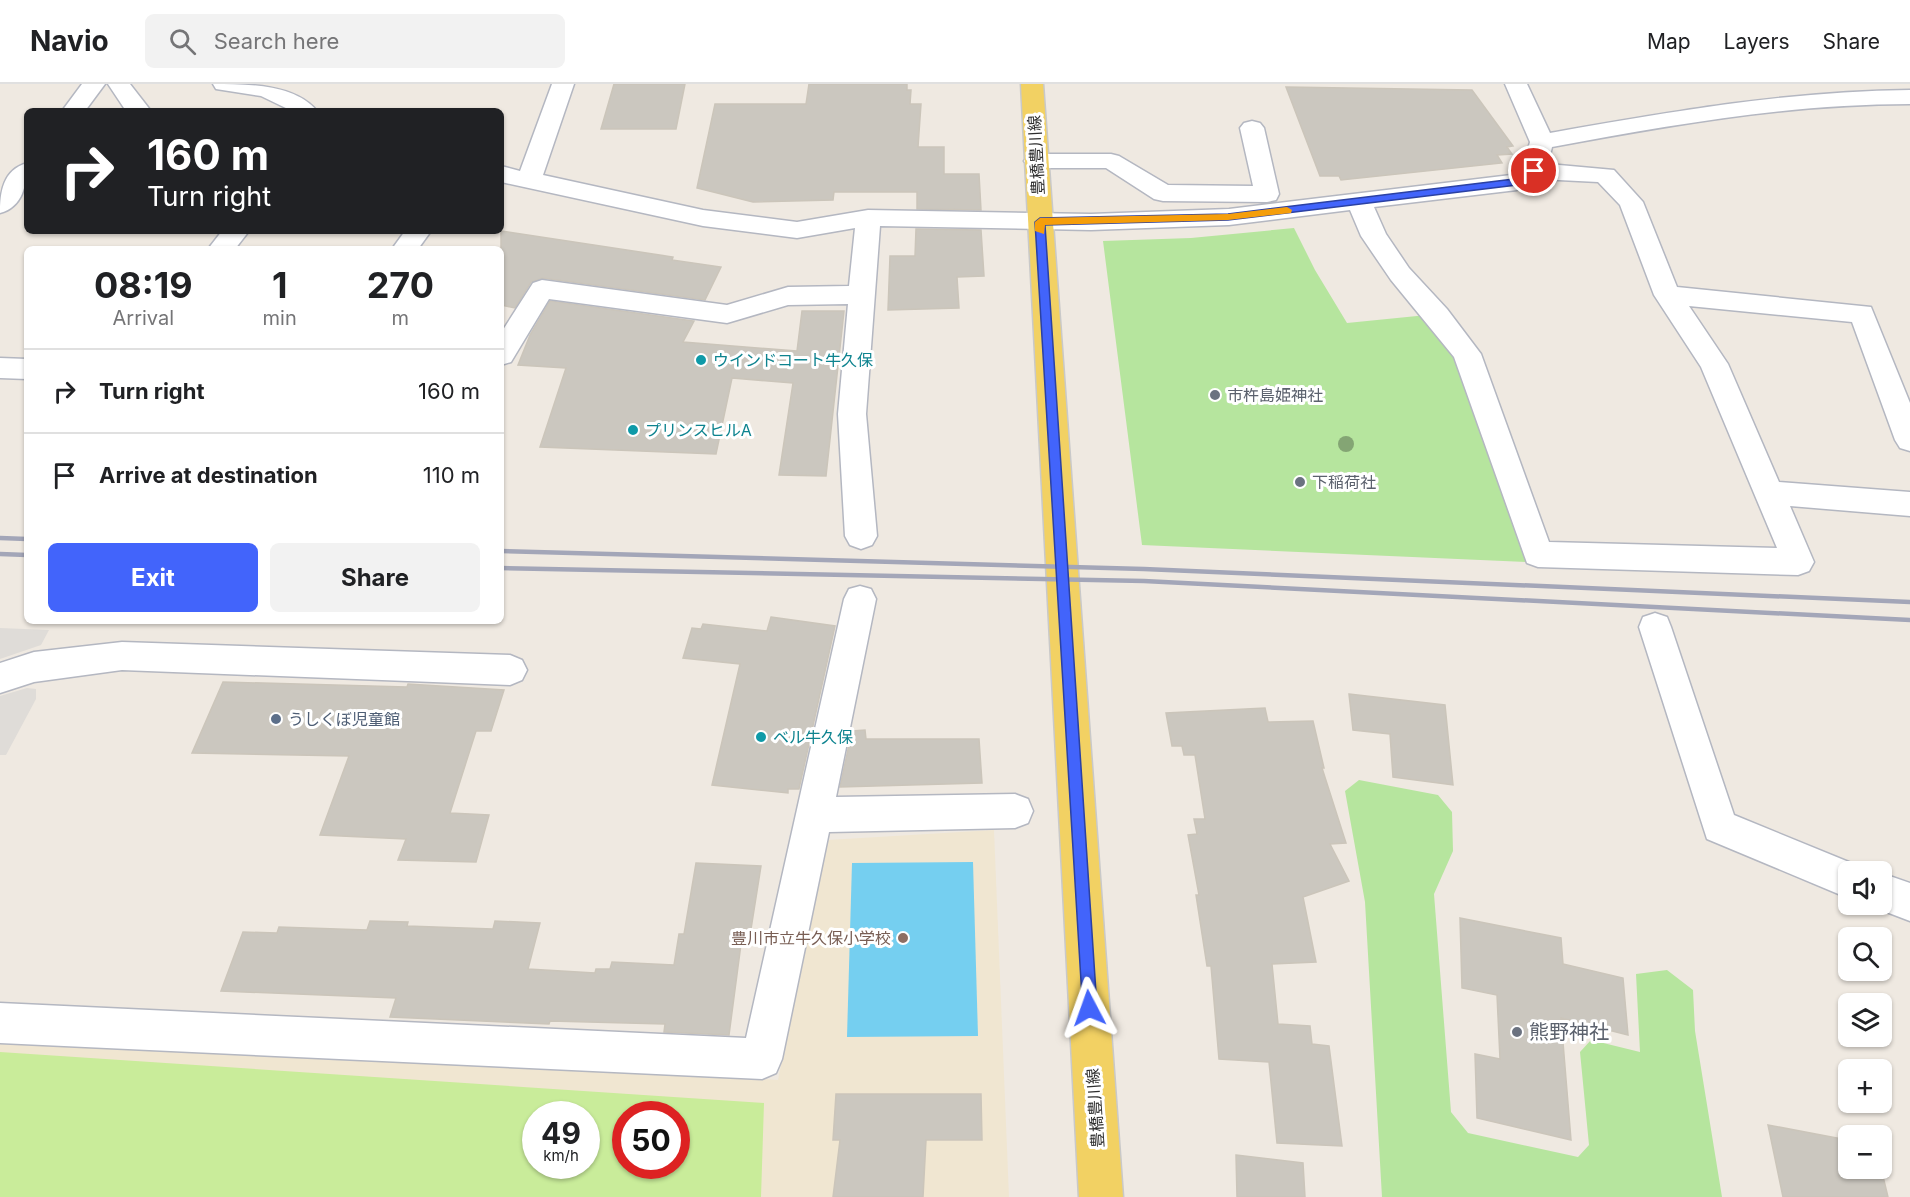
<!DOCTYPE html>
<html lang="en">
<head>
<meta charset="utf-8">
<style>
  body { margin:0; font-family:Inter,"Noto Sans JP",sans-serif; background:#f2f2f2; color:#202124; height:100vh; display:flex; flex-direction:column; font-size:22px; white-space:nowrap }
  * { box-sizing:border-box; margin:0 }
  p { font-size:20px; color:#757577 }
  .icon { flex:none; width:33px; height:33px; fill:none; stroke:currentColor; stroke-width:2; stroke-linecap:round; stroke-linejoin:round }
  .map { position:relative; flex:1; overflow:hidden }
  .details { position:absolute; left:24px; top:162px; width:480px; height:378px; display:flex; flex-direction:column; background:#fff; border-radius:9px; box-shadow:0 2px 4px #0004 }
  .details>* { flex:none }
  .hud { position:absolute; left:24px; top:24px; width:480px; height:126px; border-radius:9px; box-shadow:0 2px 4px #0004; background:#202124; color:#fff; overflow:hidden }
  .buttons { position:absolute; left:1838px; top:777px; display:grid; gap:12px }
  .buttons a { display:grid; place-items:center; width:54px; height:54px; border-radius:9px; background:#fff; box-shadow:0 2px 4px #0004; font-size:30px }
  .speed { position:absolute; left:522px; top:1017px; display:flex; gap:12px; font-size:30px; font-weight:700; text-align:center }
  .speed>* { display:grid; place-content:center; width:78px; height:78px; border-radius:50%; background:#fff; box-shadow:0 2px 4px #0004; line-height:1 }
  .speed small { font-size:15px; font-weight:400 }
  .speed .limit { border:9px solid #d22; background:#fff; color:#111 }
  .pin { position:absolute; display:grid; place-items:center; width:51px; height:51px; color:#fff; margin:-26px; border:3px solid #fff; border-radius:50%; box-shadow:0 2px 6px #0007 }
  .me { position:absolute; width:66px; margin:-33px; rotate:356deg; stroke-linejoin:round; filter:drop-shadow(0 0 4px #0008) }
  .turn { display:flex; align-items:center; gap:21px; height:126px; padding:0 24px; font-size:27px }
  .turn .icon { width:78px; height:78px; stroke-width:2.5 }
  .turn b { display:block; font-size:42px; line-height:51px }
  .eta { display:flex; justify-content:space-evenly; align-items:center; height:102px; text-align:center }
  .eta b { font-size:36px; font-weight:700; line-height:42px }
  .button { display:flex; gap:12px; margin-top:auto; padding:12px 24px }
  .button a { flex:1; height:69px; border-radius:9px; background:#4264fb; color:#fff; font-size:24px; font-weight:700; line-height:69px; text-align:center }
  .button a+a { background:#f2f2f2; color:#202124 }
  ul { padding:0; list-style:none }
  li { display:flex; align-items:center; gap:18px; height:84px; padding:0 24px; border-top:2px solid #e0e0e0 }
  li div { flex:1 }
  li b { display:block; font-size:22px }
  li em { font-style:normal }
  header { display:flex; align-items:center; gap:36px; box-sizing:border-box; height:84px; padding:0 30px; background:#fff; border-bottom:2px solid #e0e0e0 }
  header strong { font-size:28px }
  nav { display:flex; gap:33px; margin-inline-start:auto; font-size:21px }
  .search { width:420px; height:54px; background:#f2f2f2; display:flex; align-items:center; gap:15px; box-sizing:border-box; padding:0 21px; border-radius:9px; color:#757577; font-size:22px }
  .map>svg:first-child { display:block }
  .education { fill:#f0e6d1; fill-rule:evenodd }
  .green { fill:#b6e59e }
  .pitch { fill:#c9ec9a; fill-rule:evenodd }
  .plaza { fill:#dfdcd8 }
  .water { fill:#75cff0 }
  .building { fill:#cbc7bf; stroke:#cbc5ba; stroke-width:1.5 }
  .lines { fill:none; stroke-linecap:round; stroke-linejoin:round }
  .minor-casing { stroke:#b4b7c1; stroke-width:3 }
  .major-casing { stroke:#c9c9c9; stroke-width:3 }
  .minor { fill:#fff; fill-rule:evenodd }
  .major { fill:#f2d163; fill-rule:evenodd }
  .rail { stroke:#a3a6b8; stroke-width:4.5 }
  .tree { fill:#84a574 }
  .route { fill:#4264fb; stroke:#2b41a3; stroke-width:1.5 }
  .slow { fill:#f59e0b }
  .culture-dot { fill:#0f9aa8; stroke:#fff; stroke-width:2 }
  .worship-dot { fill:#6b7280; stroke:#fff; stroke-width:2 }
  .service-dot { fill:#5c6f8a; stroke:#fff; stroke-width:2 }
  .education-dot { fill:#8d6e63; stroke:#fff; stroke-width:2 }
  .labels { text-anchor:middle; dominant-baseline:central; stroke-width:6; stroke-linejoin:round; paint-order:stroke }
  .street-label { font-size:16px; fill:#2e2e2e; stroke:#fff }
  .culture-label { font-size:16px; fill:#0d838f; stroke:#fff; text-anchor:start }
  .worship-label { font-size:16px; fill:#5b616d; stroke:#fff; text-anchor:start }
  .service-label { font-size:16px; fill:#4e5e75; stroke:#fff; text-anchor:start }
  .education-label { font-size:16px; fill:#785e54; stroke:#fff; text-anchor:end }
  .near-worship-label { font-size:20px; fill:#5b616d; stroke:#fff; text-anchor:start }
</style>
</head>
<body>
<header>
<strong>Navio</strong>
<div class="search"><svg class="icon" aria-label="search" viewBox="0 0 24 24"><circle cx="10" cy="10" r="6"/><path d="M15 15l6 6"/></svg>Search here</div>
<nav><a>Map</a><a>Layers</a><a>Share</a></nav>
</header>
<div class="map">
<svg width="1910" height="1113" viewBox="0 0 1910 1113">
  <rect width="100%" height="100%" fill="#efe9e1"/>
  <path class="education" d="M994,746L1009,1113H0V952L778,996L828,756ZM536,1030H586V1082H536ZM626,1030H676V1082H626Z"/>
  <path class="green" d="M1294,144L1315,186L1347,239L1427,231L1456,272L1527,478L1142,461L1103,157L1191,154Z
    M1359,696L1438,711L1452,728L1453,767L1434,810L1451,1028L1468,1049L1578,1073L1589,1061L1580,968L1591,956L1640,968L1636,890L1667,886L1693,906L1695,947L1722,1113H1382L1365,818L1345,707Z"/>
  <path class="pitch" d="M0,968L764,1019L761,1113H0ZM536,1030H586V1082H536ZM676,1030V1082H626V1030Z"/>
  <path class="plaza" d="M0,544L49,546L41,561L0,575Z
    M27,604L36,605V615L6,671H0V612Z"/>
  <path class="water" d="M973,778L978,952L847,953L852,779Z"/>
  <path class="building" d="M614,0H685L676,45H601Z
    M809,0H907V6H911L910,20H921L918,63H944V90H979L981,126L917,125V108H834L833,116L753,118L697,104L715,20H806Z
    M1286,3L1472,6L1513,62L1507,63L1512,70L1497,71L1502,79L1341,96L1339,92H1320Z
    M916,145L981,146L984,192L957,193L959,224L888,226L890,172H915Z
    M501,147L673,173L672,176L721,183L705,216L542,194L531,198L515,224L501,221Z
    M550,217L694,237L683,258L797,267L802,227H844L826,392L779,391L793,299L732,294L716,370L540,363L566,284L518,281L530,251Z
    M771,533L835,542L799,705H788V709L712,701L740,580L683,574L692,544L701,545L703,540L767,547Z
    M223,598L407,603L408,600L504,606L491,647H476L450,729L489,731L476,778L398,776L406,755L320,751L349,672L192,669Z
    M1349,610L1445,621L1453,701L1393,693L1390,650L1353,646Z
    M1265,624L1268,638L1313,637L1324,684H1322L1346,759L1330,760L1349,797L1303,813L1316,878L1272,880L1278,940L1310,942L1312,960L1329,962L1342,1062L1277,1059L1269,978L1219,975L1211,882H1207L1196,811H1199L1188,751L1197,750L1194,735H1205L1195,671H1184L1182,662H1172L1166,629Z
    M865,646L866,655H979L982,699L840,703L852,647Z
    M696,779L761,782L751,845H743L729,951L664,948L665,940L550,937L549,940L390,933L396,914L221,907L243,848L277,849L279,843L367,846L370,837L408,838L407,842L493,845L495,837L540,839L528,885L595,889L596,885H610L612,878L674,881L679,850H684Z
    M1460,834L1561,854L1563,880L1623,894L1628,951L1561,934L1571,1056L1477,1034L1475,970L1500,975L1497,911L1462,904Z
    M836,1010H981L982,1056H926L923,1113H833L840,1056H833Z
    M1768,1041L1848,1056V1084H1881L1888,1113H1783Z
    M1236,1071L1303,1079L1305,1113H1237Z"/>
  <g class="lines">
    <g class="minor-casing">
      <path id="minor" d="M82,0H105L85,27H62Z
        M108,0H130L151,27H126Z
        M213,0C247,0 295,0 317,27H292L261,12L216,5Z
        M552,0H574L543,91L703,126L797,138L868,126L1091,130L1229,125L1511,91L1523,83L1530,58L1505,0H1527L1550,49C1670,28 1788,7 1910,6V20C1789,20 1671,41 1552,63L1548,80L1614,86L1643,118L1677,203L1871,223L1910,319V367L1900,364L1895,356L1852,238L1689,222L1728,280L1779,398L1910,408V432L1790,422L1814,478L1809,487L1798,491L1538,483L1527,479L1454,273L1391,196L1361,152L1350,126L1229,141L1091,146L880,142L866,330L877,452L872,461L861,465L850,461L845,452L838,330L848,220L788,221L727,239L549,215L511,278L501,281V249L533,199L542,196L727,221L788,203L849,202L855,144L797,154L703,142L501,98V82L520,87ZM1539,95L1598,98L1620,121L1654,211L1701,283L1777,464L1549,458L1481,270L1447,225L1409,184L1386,150L1374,123L1517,106Z
        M1252,37L1260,39L1264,44L1279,110L1276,116L1267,118L1163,117L1154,115L1106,84H1036L1028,82L1024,77L1028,72L1036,70H1111L1119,72L1168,101L1253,102L1240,44L1244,39Z
        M27,79C27,100 23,123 0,129C0,108 3,86 27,79Z
        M222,147H249L235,165H208Z
        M405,147H431L418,165H392Z
        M0,274L27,275V295L0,294Z
        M860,502L871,505L876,515L836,713L1015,710L1028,715L1033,727L1028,739L1015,744L829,748L782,975L776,989L762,995L0,959V919L746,954L844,515L849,505Z
        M1655,529L1667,533L1671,543L1734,731L1861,783L1863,788H1848V814L1707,755L1639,543L1643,533Z
        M122,558L510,571L522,576L527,586L522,596L510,601L122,586L34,598L0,609V579L34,568Z
        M1881,789L1910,799V837L1868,821L1881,820Z"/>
    </g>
    <g class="major-casing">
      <path id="major" d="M1021,0H1043L1123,1113H1079Z"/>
    </g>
    <use href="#minor" class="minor"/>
    <use href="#major" class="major"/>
    <path class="rail" d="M0,454L27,455
      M501,467L1144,485L1910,518
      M0,470L27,471
      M501,484L1144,497L1910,536"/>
  </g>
  <circle class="tree" cx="1346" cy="360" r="8"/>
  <path class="route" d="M1530,85L1539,87L1517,101L1228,136L1045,141L1097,924L1095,930L1089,932L1083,930L1035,138L1040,134L1228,130L1514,95Z"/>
  <path class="slow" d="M1287,123L1292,126L1291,129L1228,136L1045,141L1044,150L1035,147V138L1040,134L1228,130Z"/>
  <g class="culture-dot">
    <circle cx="701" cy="276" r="6"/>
    <circle cx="633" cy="346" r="6"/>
    <circle cx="761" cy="653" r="6"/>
  </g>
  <g class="worship-dot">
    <circle cx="1215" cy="311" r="6"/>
    <circle cx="1300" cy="398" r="6"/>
    <circle cx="1517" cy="948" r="6"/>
  </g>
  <circle class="service-dot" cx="276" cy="635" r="6"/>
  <circle class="education-dot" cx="903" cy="854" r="6"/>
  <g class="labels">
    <g class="street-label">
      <text transform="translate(1036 71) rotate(-93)">豊橋豊川線</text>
      <text transform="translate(1095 1024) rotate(-94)">豊橋豊川線</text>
    </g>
    <g class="culture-label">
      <text x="713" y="276">ウインドコート牛久保</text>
      <text x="645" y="346">プリンスヒルA</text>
      <text x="773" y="653">ベル牛久保</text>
    </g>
    <g class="worship-label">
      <text x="1227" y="311">市杵島姫神社</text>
      <text x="1312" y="398">下稲荷社</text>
    </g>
    <g class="service-label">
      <text x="288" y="635">うしくぼ児童館</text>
    </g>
    <g class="education-label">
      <text x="891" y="854">豊川市立牛久保小学校</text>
    </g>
    <g class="near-worship-label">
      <text x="1529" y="948">熊野神社</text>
    </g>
  </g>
</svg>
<div class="buttons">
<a><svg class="icon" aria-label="sound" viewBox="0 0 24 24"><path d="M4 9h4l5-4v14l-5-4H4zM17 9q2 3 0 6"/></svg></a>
<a><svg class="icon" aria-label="search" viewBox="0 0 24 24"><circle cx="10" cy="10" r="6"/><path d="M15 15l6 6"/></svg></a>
<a><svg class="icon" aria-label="layers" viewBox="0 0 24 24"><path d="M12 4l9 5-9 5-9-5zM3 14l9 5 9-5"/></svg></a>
<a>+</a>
<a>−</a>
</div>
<div class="speed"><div>49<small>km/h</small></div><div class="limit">50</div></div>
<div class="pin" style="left:1534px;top:87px;background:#d93025"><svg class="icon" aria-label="arrive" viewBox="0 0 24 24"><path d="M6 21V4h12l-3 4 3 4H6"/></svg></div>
<svg class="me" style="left:1089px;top:924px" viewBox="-20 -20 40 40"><path d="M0-17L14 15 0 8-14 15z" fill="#4264fb" stroke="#fff" stroke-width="4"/></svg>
<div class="hud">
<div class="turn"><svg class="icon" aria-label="right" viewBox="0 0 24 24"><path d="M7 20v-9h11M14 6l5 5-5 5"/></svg><div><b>160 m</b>Turn right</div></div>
</div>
<section class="details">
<div class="eta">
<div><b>08:19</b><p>Arrival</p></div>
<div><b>1</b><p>min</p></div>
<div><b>270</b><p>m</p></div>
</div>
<ul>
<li><svg class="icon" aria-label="right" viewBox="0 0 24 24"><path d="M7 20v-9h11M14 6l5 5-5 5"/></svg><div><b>Turn right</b></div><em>160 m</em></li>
<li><svg class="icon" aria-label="arrive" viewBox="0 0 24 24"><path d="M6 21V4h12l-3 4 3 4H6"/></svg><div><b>Arrive at destination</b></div><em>110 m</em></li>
</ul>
<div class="button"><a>Exit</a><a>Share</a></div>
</section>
</div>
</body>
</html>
